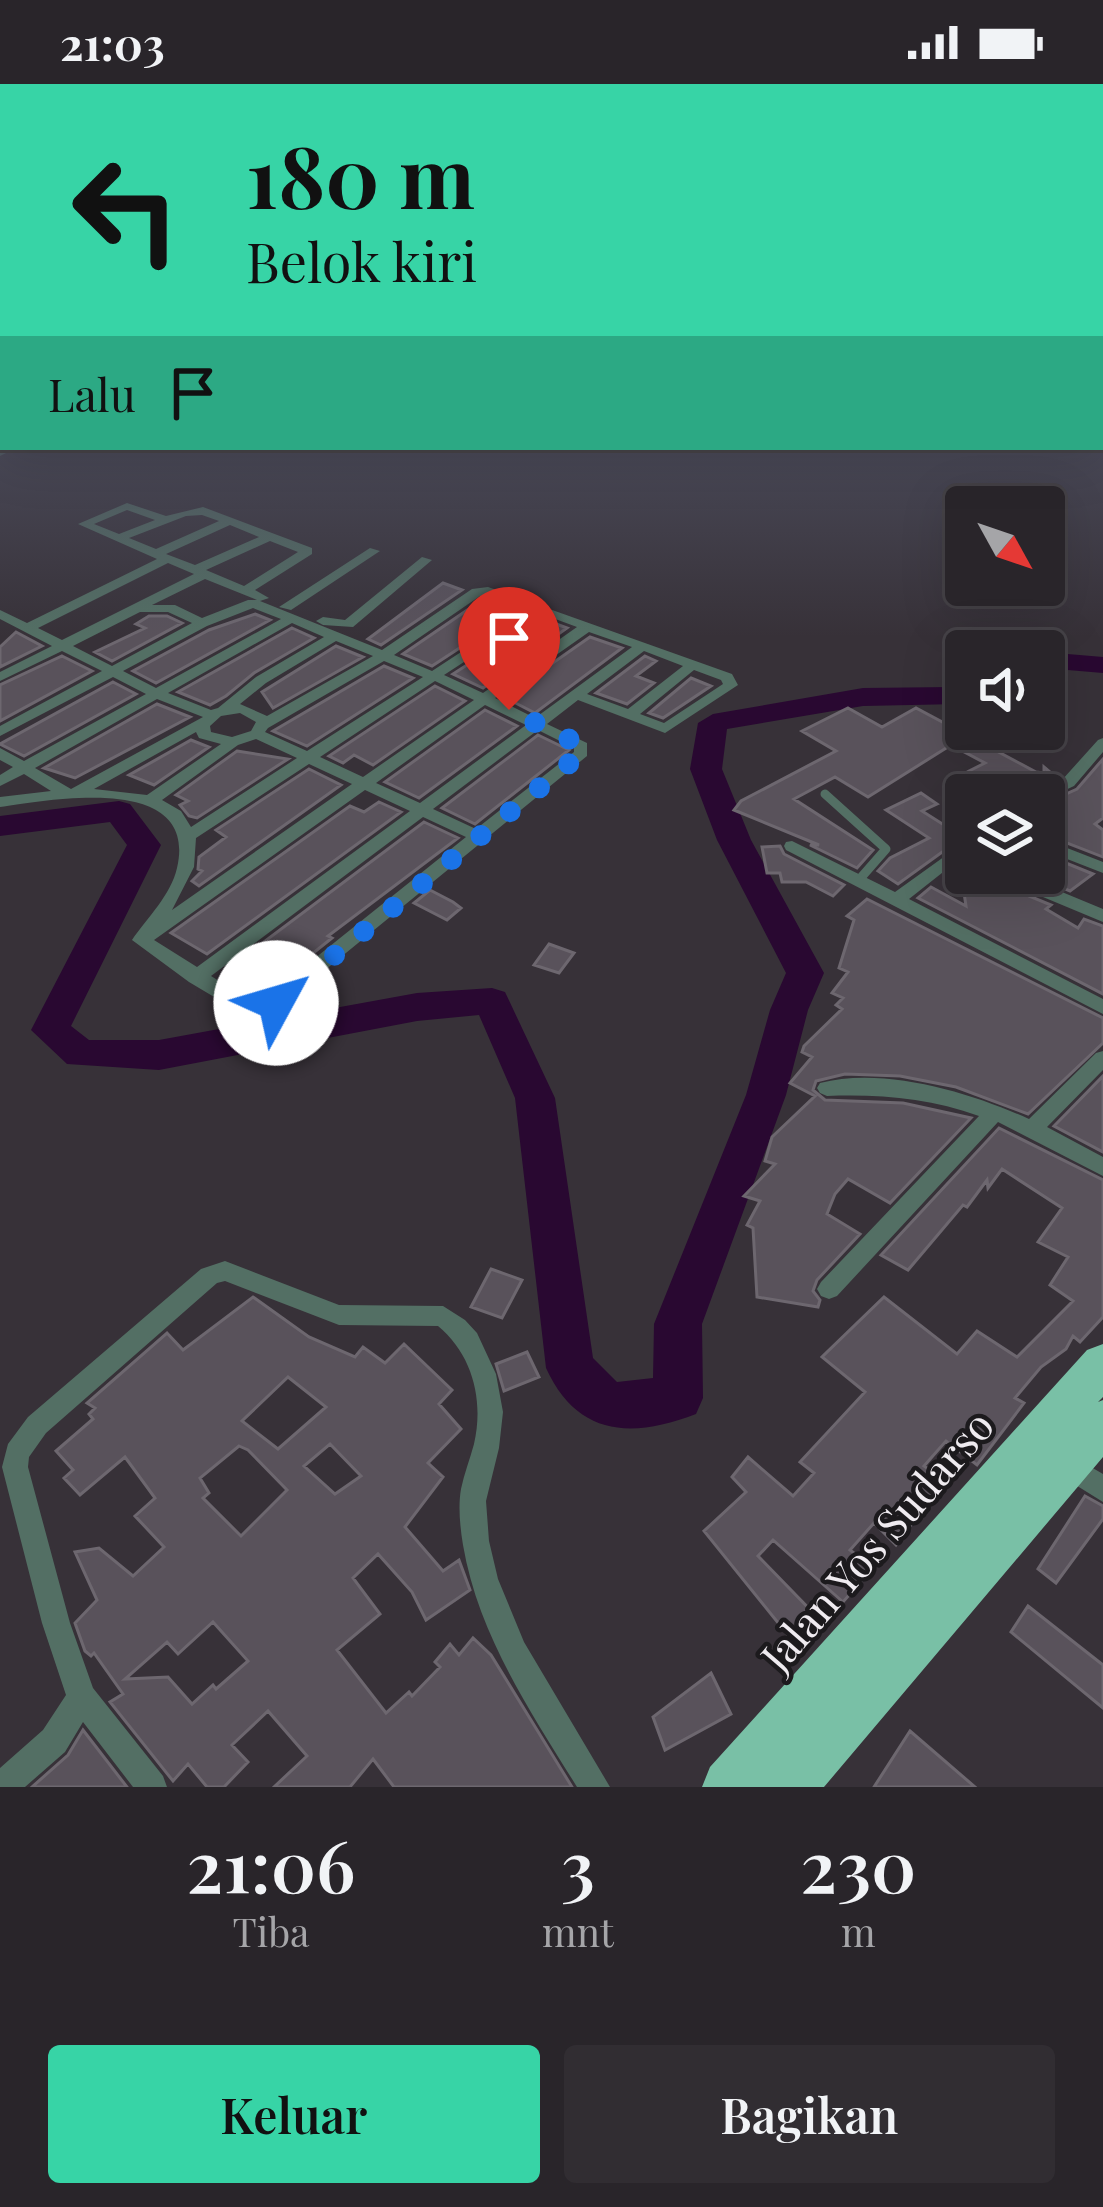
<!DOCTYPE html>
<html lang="id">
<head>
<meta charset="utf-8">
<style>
  body { margin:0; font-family:"Playfair Display",serif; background:#312d32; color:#f1f3f6; height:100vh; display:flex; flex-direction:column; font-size:45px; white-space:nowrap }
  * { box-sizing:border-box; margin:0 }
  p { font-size:39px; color:#a5a5a8 }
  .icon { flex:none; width:66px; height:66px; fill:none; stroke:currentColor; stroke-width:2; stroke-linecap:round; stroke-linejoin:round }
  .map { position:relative; height:1703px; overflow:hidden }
  .panel { display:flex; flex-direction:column; background:#29252a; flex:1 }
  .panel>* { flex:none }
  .hud { position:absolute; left:0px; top:0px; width:1104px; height:366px; box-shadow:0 12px 48px #0002,0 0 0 3px #454247; background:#37d4a6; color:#111; overflow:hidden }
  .needle { width:78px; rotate:130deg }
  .tools { position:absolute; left:945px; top:402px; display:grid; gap:24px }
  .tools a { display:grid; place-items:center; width:120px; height:120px; border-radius:12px; background:#29252a; box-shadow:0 12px 48px #0002,0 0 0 3px #454247; font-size:60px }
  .pin { position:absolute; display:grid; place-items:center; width:102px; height:102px; color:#fff; margin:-123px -51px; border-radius:50% 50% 50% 0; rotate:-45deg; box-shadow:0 0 12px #0007 }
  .pin .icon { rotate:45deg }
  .me { position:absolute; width:132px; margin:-66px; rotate:51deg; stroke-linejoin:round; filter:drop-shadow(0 0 9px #0008) }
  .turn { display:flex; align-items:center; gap:42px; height:252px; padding:0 48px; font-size:54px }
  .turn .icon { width:156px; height:156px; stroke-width:2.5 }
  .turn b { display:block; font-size:84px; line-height:102px }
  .then { display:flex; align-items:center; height:114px; padding:0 48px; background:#0003; gap:24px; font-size:45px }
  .eta { display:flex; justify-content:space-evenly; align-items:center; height:204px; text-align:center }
  .eta b { font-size:72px; font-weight:600; line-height:84px }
  .action { display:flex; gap:24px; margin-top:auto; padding:24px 48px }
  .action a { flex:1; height:138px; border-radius:12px; background:#37d4a6; color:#111; font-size:48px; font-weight:600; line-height:138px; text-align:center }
  .action a+a { background:#312d32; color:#f1f3f6 }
  .status { display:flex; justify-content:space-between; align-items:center; height:84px; padding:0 60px; background:#29252a; direction:ltr }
  .status svg { height:33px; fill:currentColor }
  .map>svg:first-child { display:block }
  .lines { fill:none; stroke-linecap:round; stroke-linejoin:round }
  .river { fill:#290831; fill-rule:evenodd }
  .building { fill:#59525b; stroke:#6d676f; stroke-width:3; fill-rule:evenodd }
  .lane { stroke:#536f64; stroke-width:9 }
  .street { fill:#536f64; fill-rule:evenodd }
  .highway { fill:#79c0a6; fill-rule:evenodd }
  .route { stroke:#1a73e8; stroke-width:21; stroke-dasharray:0 37.8 }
  .labels { text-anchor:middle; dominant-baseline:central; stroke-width:9; stroke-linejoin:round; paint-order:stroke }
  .near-street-label { font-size:42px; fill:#efebf0; stroke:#1c1a1d }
</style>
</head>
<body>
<div class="status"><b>21:03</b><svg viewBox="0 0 49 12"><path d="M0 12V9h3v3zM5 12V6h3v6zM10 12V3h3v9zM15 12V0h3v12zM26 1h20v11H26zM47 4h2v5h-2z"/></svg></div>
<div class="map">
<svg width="1103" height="1703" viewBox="0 0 1103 1703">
  <rect width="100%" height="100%" fill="#373138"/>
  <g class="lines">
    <path class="river" d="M1044,568L1103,573V589L1044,584Z
      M966,596V618L959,620L863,622L727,645L722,685L751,756L824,889L808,926L786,1011L702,1240L703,1314L696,1330C631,1355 577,1352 546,1284L515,1014L479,931L417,937L159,986L67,980L31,946L127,761L110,738L0,752V732L119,717L130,720L161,761L71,942L89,956H159L417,909L492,904L505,908L555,1014L593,1274L617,1298L653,1294L654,1240L746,1011L770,926L786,889L717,756L690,685L698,639L713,630L863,604L952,603Z"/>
  </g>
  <path class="building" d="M443,499L462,506L381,561L368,555Z
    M482,516L516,527L432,582L403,570Z
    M255,530L270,536L156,599L133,587L209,546Z
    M149,532H167L182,539L112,577L95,568L145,544L136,540Z
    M540,534L567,544L483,604L453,590Z
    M292,544L314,554L254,589L226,612L210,621L178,608Z
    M16,548L42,562L0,583V563Z
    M590,553L622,564L535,629L504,613Z
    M336,562L363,573L273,624L262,608Z
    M62,572L92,587L0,637V601Z
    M645,572L656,577L636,592L654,599L627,620L596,609Z
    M384,582L413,594L307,662L273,647Z
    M691,594L711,602L663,634L649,629Z
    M113,598L136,610L24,672L0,660Z
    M435,602L465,617L373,681L354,671L343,679L329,672Z
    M157,620L190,633L75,694L44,684Z
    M848,624L882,643L916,624L1036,688L1044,689V683L1057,694L1034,706L996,711L969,687L985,679L951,661L868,713L835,693L794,715L873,766L857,784L810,761H819L734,726L741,717L836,667L802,647Z
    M485,626L517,642L419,714L385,698Z
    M538,651L569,666L475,740L442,724Z
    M191,656L209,663L154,701L129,691Z
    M237,667L288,675L197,734L189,732L180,721L188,717L176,711Z
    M1103,675V734L1095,740L1103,746V773L1054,754L1044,745V720L1077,705Z
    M309,685L341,701L199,802L192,797L202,787L198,785L199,773L226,753L216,746Z
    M921,709L937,720L922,727L963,753L898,800L878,787L890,774L929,754L886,726Z
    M379,718L401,728L207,870L171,849L350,722L364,728Z
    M424,738L458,754L328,852L332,854L262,910L229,884Z
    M780,762L784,770L844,801L833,812L806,798H782L780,789H767L762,763Z
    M1061,777L1093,790L1070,807L1028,789H1044Z
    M961,789H988L993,797L1051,821L1046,825L1078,844L1084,835L1103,842V910L918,814L931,803L966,822Z
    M430,806L453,818L461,824L447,836L414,819Z
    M867,815L1103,934V959L1028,1030L956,1003L900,992L845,990L816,997L813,1006L825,1016L903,1019L971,1034L890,1119L848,1095L835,1110L827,1130L860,1150L817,1196L813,1207L820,1216L818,1223L757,1213L753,1144L747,1141L760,1117L744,1112L775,1080L765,1077L772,1053L815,1012L790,999L812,973L802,968L804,962L842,925L836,921L843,914L832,909L848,888L839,884L854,836L847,832Z
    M549,860L574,869L559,889L534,881Z
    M1103,992V1068L1054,1042Z
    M999,1044L1103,1096V1233L1080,1258L1073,1252L1066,1265L1041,1283L1015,1314L1024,1319L977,1381L946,1357L924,1382L944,1396L896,1461L874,1439L850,1466L873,1484L843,1518L773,1456L758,1472L822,1538L796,1561L704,1447L746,1408L732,1393L748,1373L793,1412L814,1389L800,1378L865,1308L822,1273L884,1213L957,1270L977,1247L1017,1273L1073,1217L1050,1201L1068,1173L1038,1158L1062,1124L1002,1085L988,1104L987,1096L967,1123L963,1121L908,1186L881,1171Z
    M491,1185L522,1196L502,1234L471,1223Z
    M253,1213L309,1253L355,1273L363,1263L385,1279L404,1260L452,1306L439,1320L461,1345L428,1379L443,1393L405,1443L443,1487L459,1476L470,1506L426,1536L412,1508L378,1470L353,1494L380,1530L337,1566L386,1629L409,1608L412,1612L440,1583L435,1578L450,1560L459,1571L473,1554L491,1571L572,1703H394L373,1675L350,1703H274L307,1672L268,1627L232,1661L248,1678L224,1703H207L188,1680L173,1697L110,1618L123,1610L94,1569L91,1572L85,1567L75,1539L97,1516L75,1468L99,1464L133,1492L164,1463L135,1432L155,1414L125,1373L80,1411L64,1394L73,1386L56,1367L93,1335L89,1330L95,1324L87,1319L167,1249L183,1266ZM288,1293L326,1323L278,1365L242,1337ZM330,1360L361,1392L335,1410L304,1382ZM239,1362L248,1366L287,1406L241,1452L203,1414L209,1409L200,1394ZM213,1538L248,1577L216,1605L213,1601L192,1620L168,1593L125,1595L167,1558L178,1570Z
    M527,1268L539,1293L504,1307L496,1280Z
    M1085,1412L1103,1422V1435L1056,1499L1038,1485Z
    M1028,1522L1103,1581V1624L1011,1548Z
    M711,1589L731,1630L665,1666L653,1633Z
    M83,1646L127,1703H32L68,1671Z
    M910,1647L975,1703H874Z"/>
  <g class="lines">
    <path class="lane" d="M825,710L886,765L858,797"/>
    <path class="street" d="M4,363H18L0,372V365Z
      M127,419L166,432L203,423L312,464V470L255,506L269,514L260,517L382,566L472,505L488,503L732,590L738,601L665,649L578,616L547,640L587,659V672L270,931L263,933L241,929L189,898L132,856C147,834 171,811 177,784C199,689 53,715 0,723V713L51,707L24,690L0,702V691L13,683L0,676V664L24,677L146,610L113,593L0,652V642L102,587L62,567L0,597V588L52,562L0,535V526L27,539L157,475L78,440ZM127,426L155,436L119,450L94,440ZM202,431L219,437L156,465L129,454L186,432ZM230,441L259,453L195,481L166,470ZM270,457L298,468L244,502L206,486ZM168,479L194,490L62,556L38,544ZM205,495L257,516H248L202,534L175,521H152ZM487,511L527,525L432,587L394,571L480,512ZM253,524L281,535L156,604L123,587L207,542ZM140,528H168L192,539L112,582L73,562ZM539,529L577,543L483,609L444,591ZM292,539L324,553L256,593L218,624L211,626L168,609ZM589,548L632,563L535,634L495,614ZM336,557L373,572L267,632L240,620L266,599ZM644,567L683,582L628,625L587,610ZM384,577L423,593L307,667L265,648L268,644ZM694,586L721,596L723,600L664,639L640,630ZM435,597L474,616L363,693L320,673ZM157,615L203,633L71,705L35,684ZM485,621L526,641L420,719L376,699ZM240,629L256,638L251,647L232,653L211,648L210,642L221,632ZM538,646L574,664V668L476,745L433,725ZM196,648L199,654L221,660L147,711L94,705ZM256,655L297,674L191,743L181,727L162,716L238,661ZM309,680L352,700L172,826L194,783L196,754ZM365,706L410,727L197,883L154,856ZM423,733L466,753L259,919L253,918L211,892Z
      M370,464L380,467L291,526L279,523Z
      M422,473L432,476L353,543L323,541L316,537L323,533L345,536Z
      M1103,654V668L1074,702L1044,716V711H1035L1062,696L1098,656Z
      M1044,755L1103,778V789L1044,766Z
      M792,757L895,808L966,757V770L909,815L1103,915V930L786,766L784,762L786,758Z
      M992,789H1016L1103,825V838L995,793Z
      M1103,967V986L1047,1043L1103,1073V1092L998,1038L837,1212L829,1215L821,1212L817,1205L821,1198L979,1032C929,1014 879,1010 827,1012L820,1009L817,1004L820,999C884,982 972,1009 1029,1035L1096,969Z
      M225,1177L339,1221L443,1222L465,1236L477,1249L496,1290L503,1328L499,1364L486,1417L489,1457L498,1495L524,1558L610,1703H577C530,1627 478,1550 463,1461C460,1443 458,1422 461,1405C464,1390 470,1375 474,1360C484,1317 473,1271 438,1242L339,1241L225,1197L217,1199L46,1349L29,1373L28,1383L70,1539L93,1604L163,1692L167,1703H133L83,1638L65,1668L25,1703H0V1684L43,1646L66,1611L42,1539L2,1383L8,1360L28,1333L201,1185Z
      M1067,1369L1103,1390V1418L1058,1390L1054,1381L1058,1372Z"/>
    <path class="highway" d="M1103,1260V1313L1098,1318L1103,1316V1373L824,1703H702L710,1683L1087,1266Z"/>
  </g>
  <linearGradient id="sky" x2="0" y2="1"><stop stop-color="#1e1b1f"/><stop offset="0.57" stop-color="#4d4e5e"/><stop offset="1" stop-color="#4d4e5e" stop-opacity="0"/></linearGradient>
  <rect width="1103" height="553" fill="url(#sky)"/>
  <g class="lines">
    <path class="route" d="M276,919L582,669L579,660L509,626"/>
  </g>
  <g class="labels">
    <g class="near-street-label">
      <text transform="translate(876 1456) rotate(-49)">Jalan Yos Sudarso</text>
    </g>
  </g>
</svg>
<div class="tools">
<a><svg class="needle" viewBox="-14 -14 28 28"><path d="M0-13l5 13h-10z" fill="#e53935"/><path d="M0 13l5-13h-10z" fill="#a5a5a8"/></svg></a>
<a><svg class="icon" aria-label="sound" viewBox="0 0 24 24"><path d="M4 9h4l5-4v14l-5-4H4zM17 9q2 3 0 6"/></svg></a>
<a><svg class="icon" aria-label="layers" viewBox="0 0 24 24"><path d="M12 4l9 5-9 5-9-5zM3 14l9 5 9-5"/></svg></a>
</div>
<div class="pin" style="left:509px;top:626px;background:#d93025"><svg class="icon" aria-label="arrive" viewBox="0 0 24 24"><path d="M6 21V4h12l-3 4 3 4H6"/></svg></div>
<svg class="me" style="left:276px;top:919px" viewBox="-20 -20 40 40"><circle r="19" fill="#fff"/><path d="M0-13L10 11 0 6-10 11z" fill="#1a73e8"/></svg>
<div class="hud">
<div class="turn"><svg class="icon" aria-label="left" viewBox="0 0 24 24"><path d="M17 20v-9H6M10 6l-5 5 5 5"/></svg><div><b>180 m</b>Belok kiri</div></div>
<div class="then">Lalu<svg class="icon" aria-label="arrive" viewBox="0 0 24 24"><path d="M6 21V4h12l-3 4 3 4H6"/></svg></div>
</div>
</div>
<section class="panel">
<div class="eta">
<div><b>21:06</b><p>Tiba</p></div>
<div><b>3</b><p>mnt</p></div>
<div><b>230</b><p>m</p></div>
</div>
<div class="action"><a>Keluar</a><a>Bagikan</a></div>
</section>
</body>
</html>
